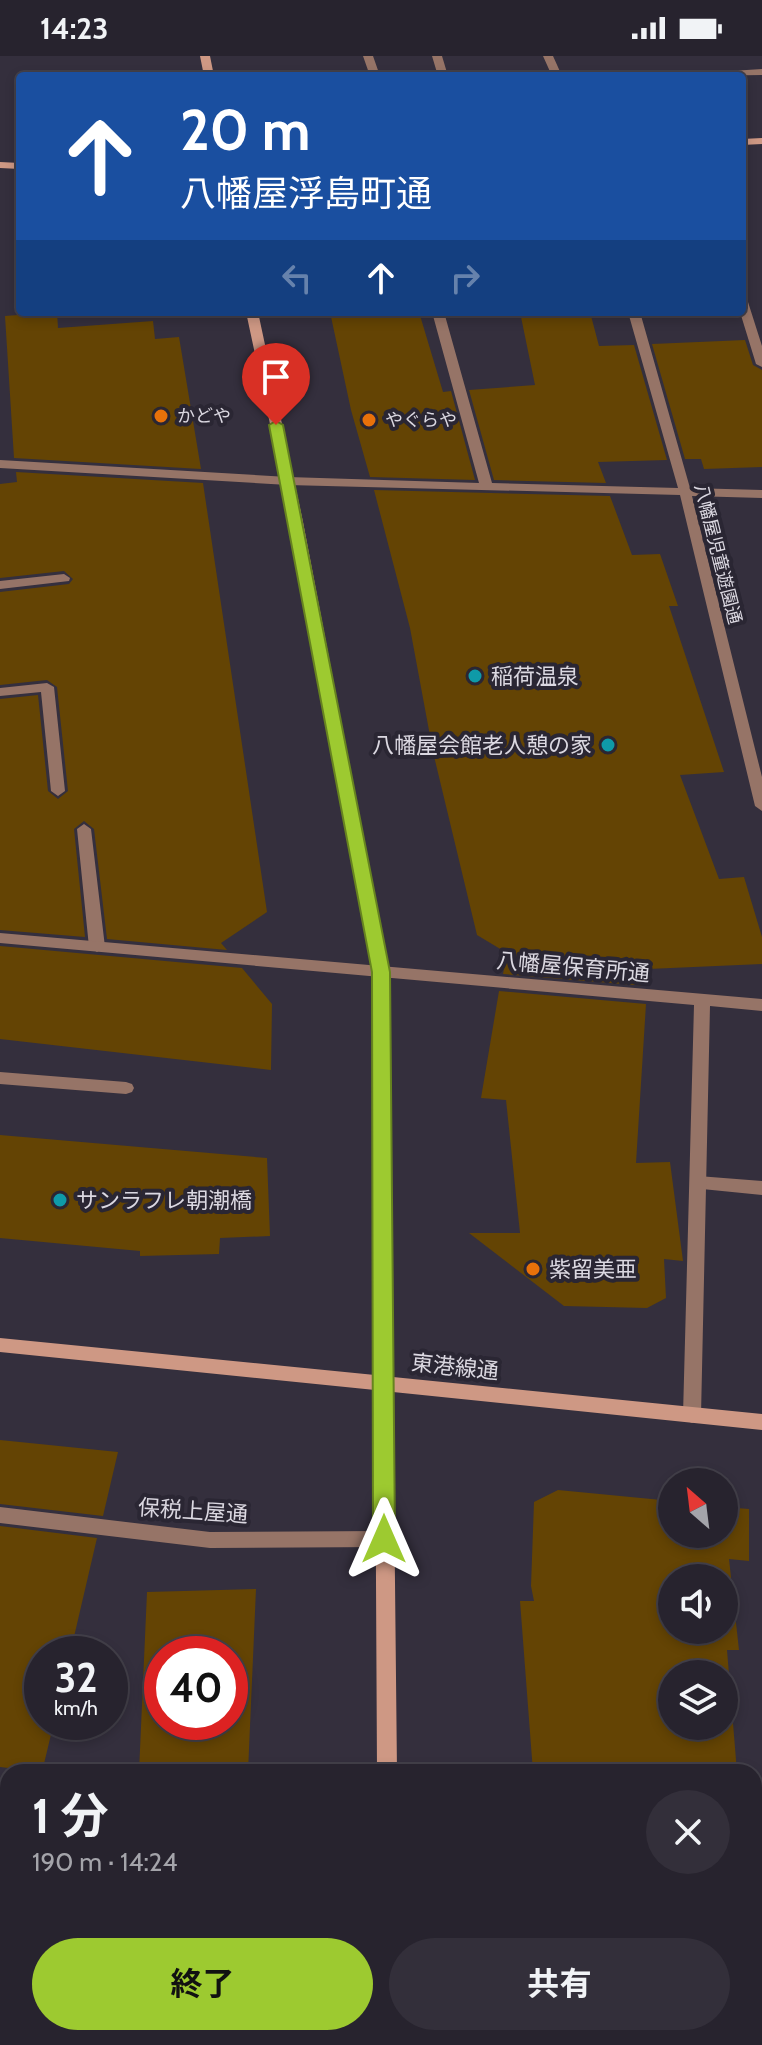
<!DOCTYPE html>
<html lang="ja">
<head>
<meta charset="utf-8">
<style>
  body { margin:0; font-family:Cabin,"Noto Sans JP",sans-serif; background:#332f3a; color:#f1f3f6; height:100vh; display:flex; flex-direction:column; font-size:30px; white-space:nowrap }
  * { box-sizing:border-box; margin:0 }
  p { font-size:26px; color:#a4a4aa }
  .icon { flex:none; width:44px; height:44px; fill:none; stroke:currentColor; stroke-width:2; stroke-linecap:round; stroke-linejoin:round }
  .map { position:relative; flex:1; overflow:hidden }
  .side { position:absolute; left:0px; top:1708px; width:762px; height:282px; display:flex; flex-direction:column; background:#27232e; border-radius:24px 24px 0 0; box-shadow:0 4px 12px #0003,0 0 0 2px #43404a }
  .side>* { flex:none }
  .top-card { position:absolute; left:16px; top:16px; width:730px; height:244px; border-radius:8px; box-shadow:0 4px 12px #0003,0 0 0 2px #43404a; background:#1a4fa0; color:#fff; overflow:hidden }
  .needle { width:52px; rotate:332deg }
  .controls { position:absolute; left:658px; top:1412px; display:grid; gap:16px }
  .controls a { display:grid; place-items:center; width:80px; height:80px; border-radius:50%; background:#27232e; box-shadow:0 4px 12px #0003,0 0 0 2px #43404a; font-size:40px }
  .speed { position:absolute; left:24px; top:1580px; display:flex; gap:16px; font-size:40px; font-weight:700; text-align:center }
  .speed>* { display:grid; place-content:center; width:104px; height:104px; border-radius:50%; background:#27232e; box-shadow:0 4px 12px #0003,0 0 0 2px #43404a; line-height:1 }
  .speed small { font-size:20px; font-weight:400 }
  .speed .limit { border:12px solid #d22; background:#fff; color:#111 }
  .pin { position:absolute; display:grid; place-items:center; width:68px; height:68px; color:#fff; margin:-82px -34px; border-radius:50% 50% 50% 0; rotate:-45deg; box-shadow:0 0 8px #0007 }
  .pin .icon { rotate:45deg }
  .me { position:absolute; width:88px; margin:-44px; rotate:0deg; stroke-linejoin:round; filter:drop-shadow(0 0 6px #0008) }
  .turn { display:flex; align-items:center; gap:28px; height:168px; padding:0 32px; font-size:36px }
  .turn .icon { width:104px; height:104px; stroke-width:2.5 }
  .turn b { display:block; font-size:56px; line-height:68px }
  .lanes { display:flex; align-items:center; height:76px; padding:0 32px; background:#0003; justify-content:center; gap:40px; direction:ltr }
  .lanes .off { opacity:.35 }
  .round { display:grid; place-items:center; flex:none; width:84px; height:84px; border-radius:42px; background:#332f3a }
  .overview { display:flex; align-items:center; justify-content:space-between; height:136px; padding:0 32px }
  h1 { font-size:48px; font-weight:700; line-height:60px }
  .primary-button { display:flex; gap:16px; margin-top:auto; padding:16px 32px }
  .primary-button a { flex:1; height:92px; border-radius:48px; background:#9dca30; color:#111; font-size:32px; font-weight:700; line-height:92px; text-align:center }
  .primary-button a+a { background:#332f3a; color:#f1f3f6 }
  .status { display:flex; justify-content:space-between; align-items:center; height:56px; padding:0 40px; background:#27232e; direction:ltr }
  .status svg { height:22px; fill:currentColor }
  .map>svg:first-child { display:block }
  .building { fill:#644404; fill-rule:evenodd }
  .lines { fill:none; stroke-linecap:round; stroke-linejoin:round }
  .lane { fill:#967467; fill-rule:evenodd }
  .street { fill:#967467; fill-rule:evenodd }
  .secondary { fill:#ce9884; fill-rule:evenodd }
  .route { fill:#9dca30; stroke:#66831f; stroke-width:2 }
  .food-dot { fill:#e8710a; stroke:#2a2633; stroke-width:3 }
  .culture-dot { fill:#0f9aa8; stroke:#2a2633; stroke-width:3 }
  .labels { text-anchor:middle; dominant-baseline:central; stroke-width:8; stroke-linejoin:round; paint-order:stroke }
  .far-poi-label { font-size:18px; fill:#dbd8e1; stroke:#2a2633; text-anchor:start }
  .far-street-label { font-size:18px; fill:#dbd8e1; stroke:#2a2633 }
  .poi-label { font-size:22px; fill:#dbd8e1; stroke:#2a2633; text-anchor:start }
  .street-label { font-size:22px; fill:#dbd8e1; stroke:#2a2633 }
</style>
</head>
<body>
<div class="status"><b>14:23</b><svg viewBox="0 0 49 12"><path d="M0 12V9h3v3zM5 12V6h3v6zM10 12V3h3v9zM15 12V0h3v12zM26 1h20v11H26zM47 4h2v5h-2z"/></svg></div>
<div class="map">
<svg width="762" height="1989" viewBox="0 0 762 1989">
  <rect width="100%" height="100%" fill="#342f3d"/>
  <path class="building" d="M57,256L58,272L153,265L155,283L179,281L201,413L14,402L5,260Z
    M330,256H419L443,336L451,335L475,424L370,421L351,354Z
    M520,256H590L599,290L634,289L667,404L598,406L606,427L494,424L469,334L535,329Z
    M745,284L753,309L762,314V411L704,413L701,403H685L652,288Z
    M16,416L203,427L267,856L221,887L227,894L107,883L94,773L84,765L74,773L85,881L0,874V643L38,639L48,735L58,743L68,735L57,631L47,624L0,629V536L69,528L73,523L64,515L0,522V428L17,426Z
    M374,434L610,440L632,499L660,498L678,550H669L724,716L680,719L719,823L744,821L762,881V908L648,913L647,930L503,918L507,897L477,879L433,696L410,572Z
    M0,890L242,912L272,948L271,1014L0,983Z
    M499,935L646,948L636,1107L670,1106L683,1205L664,1203L666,1242L647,1252L564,1250L469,1177H520L506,1044L481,1042Z
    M0,1079L267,1102L270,1180L220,1182L219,1198L140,1200V1195L0,1182Z
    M0,1384L118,1396L103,1460L0,1448Z
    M558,1434L672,1445V1478H724V1451L749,1453V1505L729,1503L739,1594H727L737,1716H533L520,1545H534L531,1530L534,1446ZM672,1522H724V1574H672ZM672,1618H724V1670H672Z
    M0,1470L97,1482L70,1598H42V1666H54L42,1716L0,1711Z
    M256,1533L248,1716H139L147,1536ZM162,1598H230V1666H162Z"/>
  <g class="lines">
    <path class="lane" d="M432,0H442L448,20H438Z
      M64,518L70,522L69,525L0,533V525Z
      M47,627L54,631L65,735L58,740L51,735L41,636L0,640V632Z
      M84,768L91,773L105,891L97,896L89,891L77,773Z
      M0,1016L126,1026L132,1028L134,1032L132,1036L126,1038L0,1028Z
      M698,1120L762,1125V1139L692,1132L690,1127L692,1122Z"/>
    <path class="street" d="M363,0H373L380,20H370Z
      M543,0H553L562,20H552Z
      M762,13V19L695,20L700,17Z
      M742,243L748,246L762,290V311L756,308L740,256H742Z
      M432,256H444L492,427L678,432L628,256H640L690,432L762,434V442L692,440L762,721V755L755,750L680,439L288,429L0,412V404L288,421L479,427Z
      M0,877L762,943V955L710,950L701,1359L699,1364L692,1367L685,1364L683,1359L694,949L0,887Z
      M0,1451L210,1476L384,1475L391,1477L394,1483L391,1489L384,1491L210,1492L0,1467Z
      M0,1845L8,1846V1868L0,1867Z
      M754,1935L762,1936V1958L754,1957Z"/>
    <path class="secondary" d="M200,0H210L214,20H204Z
      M762,82V88L742,89V83Z
      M0,106L20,107V113L0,112Z
      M246,256H258L303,466L389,916L393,1321L762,1358V1374L393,1336L397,1716H377L375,1334L0,1296V1282L375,1319L373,916L291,466Z
      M380,1982H402V1989H380Z"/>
  </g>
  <path class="route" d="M276,365L283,369L390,916L395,1483L392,1490L384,1493L376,1490L373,1483L372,916L269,369Z"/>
  <g class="food-dot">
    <circle cx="161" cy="360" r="8"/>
    <circle cx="369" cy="364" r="8"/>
    <circle cx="533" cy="1213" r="8"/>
  </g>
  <g class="culture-dot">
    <circle cx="475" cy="620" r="8"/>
    <circle cx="608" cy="689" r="8"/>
    <circle cx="60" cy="1144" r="8"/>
  </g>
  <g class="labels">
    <g class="far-poi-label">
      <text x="177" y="360">かどや</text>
      <text x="385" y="364">やぐらや</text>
    </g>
    <g class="far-street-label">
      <text transform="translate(718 498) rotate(76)">八幡屋児童遊園通</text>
    </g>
    <g class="poi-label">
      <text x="491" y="620">稲荷温泉</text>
      <text x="592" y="689" text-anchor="end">八幡屋会館老人憩の家</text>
      <text x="76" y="1144">サンラフレ朝潮橋</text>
      <text x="549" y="1213">紫留美亜</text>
    </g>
    <g class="street-label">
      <text transform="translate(573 911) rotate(5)">八幡屋保育所通</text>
      <text transform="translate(455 1311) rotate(6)">東港線通</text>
      <text transform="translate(193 1455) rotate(4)">保税上屋通</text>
    </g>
  </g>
</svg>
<div class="controls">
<a><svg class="needle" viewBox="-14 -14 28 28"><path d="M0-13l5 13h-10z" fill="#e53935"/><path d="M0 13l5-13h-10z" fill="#a4a4aa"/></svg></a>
<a><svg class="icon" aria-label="sound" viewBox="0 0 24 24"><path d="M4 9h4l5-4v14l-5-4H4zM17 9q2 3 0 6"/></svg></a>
<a><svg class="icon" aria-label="layers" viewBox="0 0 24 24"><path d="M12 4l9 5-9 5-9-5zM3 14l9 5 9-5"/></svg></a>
</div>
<div class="speed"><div>32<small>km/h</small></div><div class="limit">40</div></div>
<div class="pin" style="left:276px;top:369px;background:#d93025"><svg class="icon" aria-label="arrive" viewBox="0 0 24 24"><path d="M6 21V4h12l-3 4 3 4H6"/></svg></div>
<svg class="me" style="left:384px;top:1483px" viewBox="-20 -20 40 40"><path d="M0-17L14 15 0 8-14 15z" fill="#9dca30" stroke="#fff" stroke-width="4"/></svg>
<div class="top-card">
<div class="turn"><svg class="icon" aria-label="ahead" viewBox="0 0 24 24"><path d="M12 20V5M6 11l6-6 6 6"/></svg><div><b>20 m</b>八幡屋浮島町通</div></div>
<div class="lanes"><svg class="icon off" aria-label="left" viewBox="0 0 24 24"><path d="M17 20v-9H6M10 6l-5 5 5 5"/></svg><svg class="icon" aria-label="ahead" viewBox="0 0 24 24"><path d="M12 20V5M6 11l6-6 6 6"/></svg><svg class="icon off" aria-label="right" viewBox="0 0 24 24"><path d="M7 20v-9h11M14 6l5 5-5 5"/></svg></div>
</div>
<section class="side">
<div class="overview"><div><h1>1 分</h1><p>190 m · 14:24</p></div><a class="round"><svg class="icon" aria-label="close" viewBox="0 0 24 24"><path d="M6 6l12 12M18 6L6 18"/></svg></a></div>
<div class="primary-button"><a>終了</a><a>共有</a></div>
</section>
</div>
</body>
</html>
